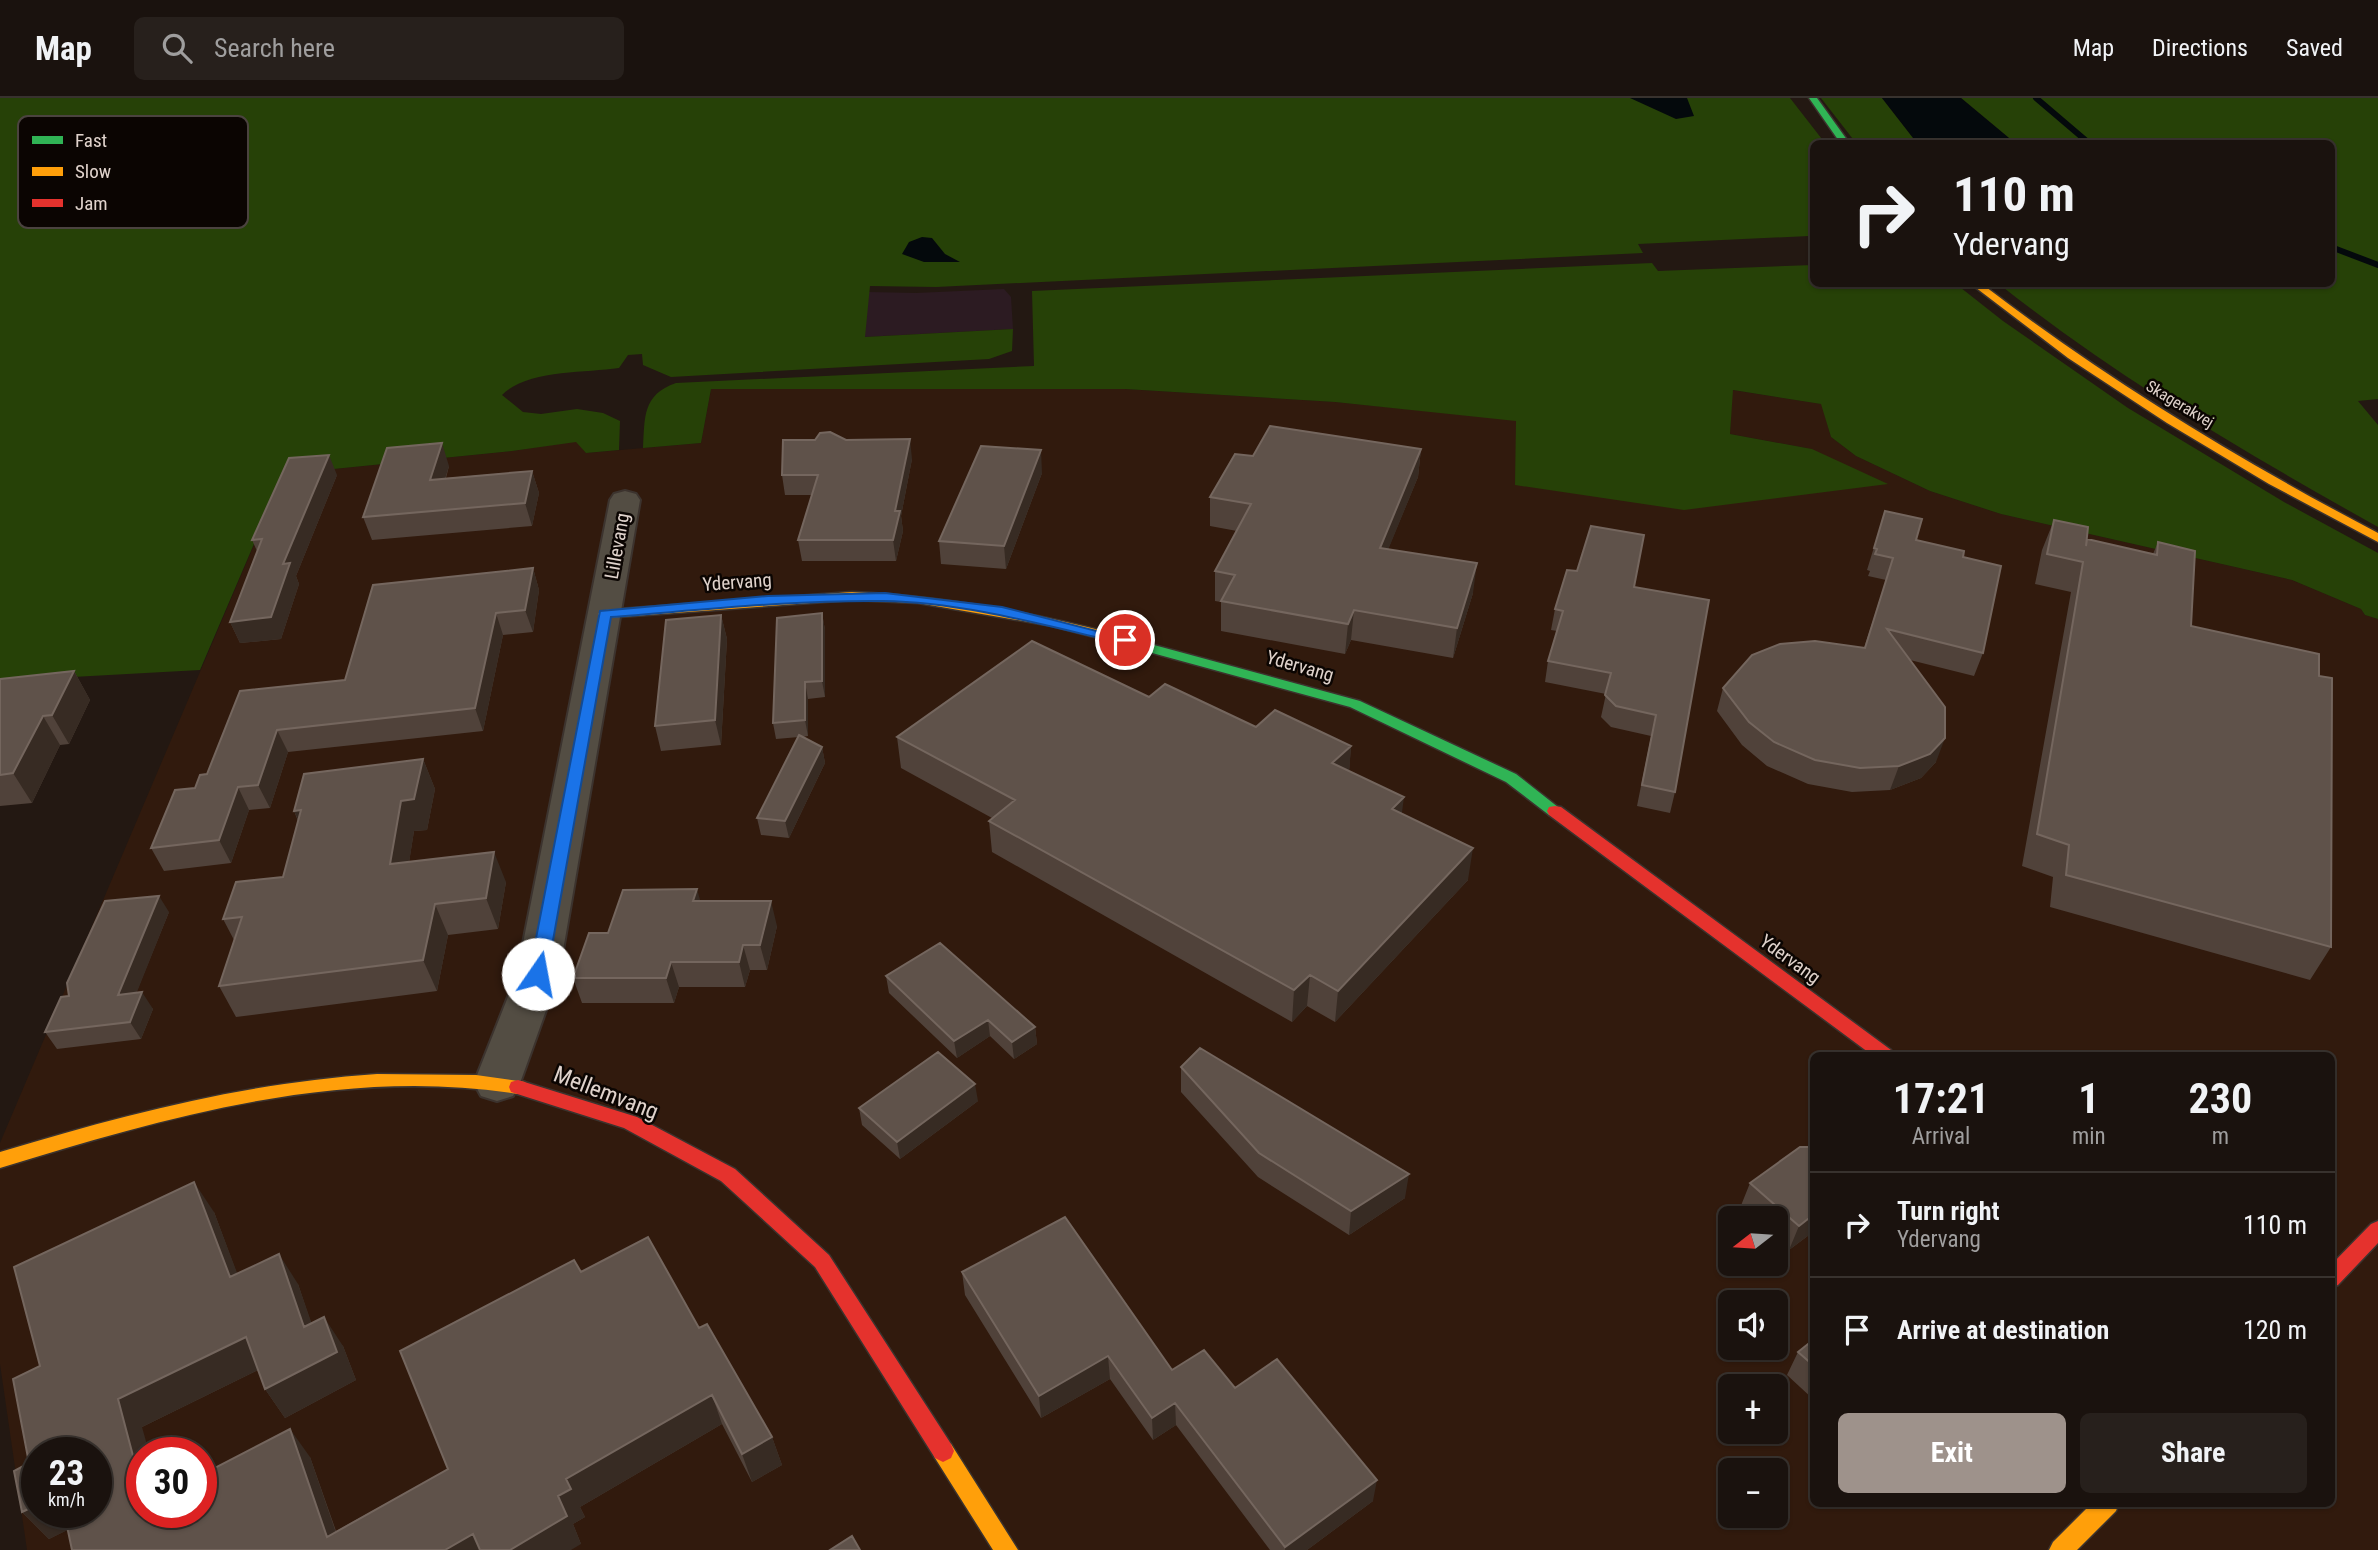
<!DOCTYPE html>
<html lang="en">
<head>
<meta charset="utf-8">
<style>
  body { margin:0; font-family:"Roboto Condensed",sans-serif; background:#27201c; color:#f1f3f6; height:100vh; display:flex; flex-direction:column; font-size:26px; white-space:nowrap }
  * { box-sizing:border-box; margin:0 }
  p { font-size:23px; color:#9f9e9e }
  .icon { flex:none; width:38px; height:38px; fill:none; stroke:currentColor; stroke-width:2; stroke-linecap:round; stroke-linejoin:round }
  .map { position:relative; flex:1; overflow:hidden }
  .drawer { position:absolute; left:1810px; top:954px; width:525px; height:455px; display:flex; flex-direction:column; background:#1a120e; border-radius:10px; box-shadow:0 2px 5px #0004,0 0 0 2px #38322e }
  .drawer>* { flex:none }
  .top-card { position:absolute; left:1810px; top:42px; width:525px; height:147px; border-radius:10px; box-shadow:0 2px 5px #0004,0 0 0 2px #38322e; background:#1a120e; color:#f1f3f6; overflow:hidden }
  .needle { width:46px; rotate:253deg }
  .fabs { position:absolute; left:1718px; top:1108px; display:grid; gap:14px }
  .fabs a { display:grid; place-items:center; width:70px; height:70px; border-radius:10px; background:#1a120e; box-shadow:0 2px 5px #0004,0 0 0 2px #38322e; font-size:35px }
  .speed { position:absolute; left:21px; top:1339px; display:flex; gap:14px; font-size:35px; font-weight:700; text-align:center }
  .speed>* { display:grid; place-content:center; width:91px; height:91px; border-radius:50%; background:#1a120e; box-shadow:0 2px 5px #0004,0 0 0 2px #38322e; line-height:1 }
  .speed small { font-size:18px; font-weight:400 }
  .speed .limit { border:10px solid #d22; background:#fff; color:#111 }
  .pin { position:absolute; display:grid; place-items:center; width:60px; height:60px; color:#fff; margin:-30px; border:4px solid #fff; border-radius:50%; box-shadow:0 2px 7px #0007 }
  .me { position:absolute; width:77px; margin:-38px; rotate:12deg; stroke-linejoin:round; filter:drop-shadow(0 0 5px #0008) }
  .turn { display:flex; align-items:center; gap:24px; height:147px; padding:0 28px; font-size:32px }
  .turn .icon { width:91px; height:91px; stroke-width:2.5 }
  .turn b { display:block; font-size:49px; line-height:60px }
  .eta { display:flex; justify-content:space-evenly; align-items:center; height:119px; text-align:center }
  .eta b { font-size:42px; font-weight:700; line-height:49px }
  .action { display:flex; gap:14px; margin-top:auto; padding:14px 28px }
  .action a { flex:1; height:80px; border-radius:10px; background:#9e928b; color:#fff; font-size:28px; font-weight:700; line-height:80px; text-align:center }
  .action a+a { background:#27201c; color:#f1f3f6 }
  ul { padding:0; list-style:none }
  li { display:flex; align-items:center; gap:21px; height:105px; padding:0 28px; border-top:2px solid #38322e }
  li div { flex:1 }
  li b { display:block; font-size:26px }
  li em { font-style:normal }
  header { display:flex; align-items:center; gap:42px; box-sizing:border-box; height:98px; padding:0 35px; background:#1a120e; border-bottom:2px solid #38322e }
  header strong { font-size:33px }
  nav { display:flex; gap:38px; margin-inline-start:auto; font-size:24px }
  .search { width:490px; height:63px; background:#27201c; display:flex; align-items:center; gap:18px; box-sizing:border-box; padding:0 24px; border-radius:10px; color:#9f9e9e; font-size:26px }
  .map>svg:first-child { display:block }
  .commercial { fill:#2c1b22 }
  .built { fill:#311a0d; fill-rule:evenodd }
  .green { fill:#264107 }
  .water { fill:#04090c }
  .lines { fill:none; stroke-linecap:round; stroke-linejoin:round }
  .stream { stroke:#04090c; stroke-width:6 }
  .street-casing { stroke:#3c332e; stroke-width:4 }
  .fast-casing { stroke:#3c332e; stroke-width:3 }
  .slow-casing { stroke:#3c332e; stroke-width:3 }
  .jam-casing { stroke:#3c332e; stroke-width:3 }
  .street { fill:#534d43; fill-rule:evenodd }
  .fast { fill:#30b455; fill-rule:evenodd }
  .slow { fill:#ff9f0a; fill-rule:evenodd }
  .jam { fill:#e5322d; fill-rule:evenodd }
  .wall { fill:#50423a }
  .shaded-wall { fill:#372b23 }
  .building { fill:#5f524a; stroke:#74665e; stroke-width:2 }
  .route { fill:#1a73e8; stroke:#114b97; stroke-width:2 }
  .labels { text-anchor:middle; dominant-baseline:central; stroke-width:5; stroke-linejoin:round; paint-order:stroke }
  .far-street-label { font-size:16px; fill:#e0d3cc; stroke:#0b0502 }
  .street-label { font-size:19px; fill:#e0d3cc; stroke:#0b0502 }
  .near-street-label { font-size:23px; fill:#e0d3cc; stroke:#0b0502 }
  .key { fill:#0b0502; stroke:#4b433f; stroke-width:2 }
  .key-label { font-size:19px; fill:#e0d3cc }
</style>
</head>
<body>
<header>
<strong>Map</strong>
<div class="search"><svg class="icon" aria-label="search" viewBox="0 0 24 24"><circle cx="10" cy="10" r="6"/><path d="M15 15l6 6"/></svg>Search here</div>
<nav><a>Map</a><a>Directions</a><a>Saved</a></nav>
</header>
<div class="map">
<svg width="2378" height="1452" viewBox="0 0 2378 1452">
  <rect width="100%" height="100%" fill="#231812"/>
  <path class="commercial" d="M1004,191L1011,199L1013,231L864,239L869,194L916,195Z"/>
  <path class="built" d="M711,291H1125L1335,304L1812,351L1730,336L1732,292L1822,306L1831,339L1856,358L1930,393L2001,416L2292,482L2361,511L2365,517L2378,521V1452H27L0,1266V1045L284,376L512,353L577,343L586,355L701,345ZM1813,957H2331V1405H1813ZM1731,1120H1776V1166H1731ZM1731,1204H1776V1250H1731ZM1731,1288H1776V1334H1731ZM37,1354H96V1414H37ZM142,1354H201V1414H142ZM1731,1372H1776V1418H1731Z"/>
  <path class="green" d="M0,0H1790L1825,45L1813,46V142L1809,138L1638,146L1643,155L936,189L870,188L865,239L1013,231L1012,253L989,261L671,279L643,267L642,256L628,257L619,270C584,275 526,272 502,297L523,314L541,316L577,311L603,315L620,323L619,352L586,355L576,344L512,353L284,376L200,572L0,583Z
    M1821,0H1882L1917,45H1856Z
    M1961,0H2378V301L2358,303L2378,327V429C2246,355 2117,280 1999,186H2331V46L2015,45Z
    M1652,165L1658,173L1813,167V186H1956L2003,223L2128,310L2284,404L2378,455V521L2365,517L2361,511L2292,482L2001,416L1930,393L1856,358L1831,339L1821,306L1733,292L1730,336L1812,351L1888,386L1684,412L1515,387L1516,323L1335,304L1125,291H711L701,345L643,350C645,319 642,297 676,285L1034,268L1032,193Z"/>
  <path class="water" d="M1630,0H1687L1694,18L1676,21Z
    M1882,0H1961L2015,45H1917Z
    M922,139L932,140L945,156L960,164H924L902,156L909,144Z"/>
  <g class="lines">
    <path class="stream" d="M2036,0L2090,46
      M2331,149L2378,167"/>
    <g class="street-casing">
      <path id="street" d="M625,393L636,396L640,402L559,876L520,985L513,998L497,1003L481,998L474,985L517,876L610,402L614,396Z"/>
    </g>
    <g class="fast-casing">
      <path id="fast" d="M1809,0H1817L1850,46H1841Z
        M1106,534L1360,603L1516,676L1563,713L1561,717H1549L1506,684L1350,609L1101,541L1099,538L1101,535Z"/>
    </g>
    <g class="slow-casing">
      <path id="slow" d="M1971,186H1982C2106,281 2239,362 2378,435V444L2269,386L2167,325L2068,260Z
        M852,494C940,498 1026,513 1111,535L1113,538L1106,542L1052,528L918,505L852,502L605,520L598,516L605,512Z
        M377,976L476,977L525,984L527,989L525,994L518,996C342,968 166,1019 0,1070V1054C126,1016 245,985 377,976Z
        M943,1342L951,1346L1018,1452H993L935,1360L932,1353L935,1346Z
        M2092,1405H2119L2116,1413L2077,1452H2049L2053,1444Z"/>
    </g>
    <g class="jam-casing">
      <path id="jam" d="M1555,708L1561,709L1891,952L1894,957H1872L1549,717L1547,713L1549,709Z
        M518,982L637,1019L735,1071L829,1157L951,1346L954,1353L951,1360L943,1364L935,1360L815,1169L721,1083L624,1030L511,994L509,989L511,984Z
        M2378,1123V1145L2338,1187L2331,1190V1167L2371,1126Z"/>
    </g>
    <use href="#street" class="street"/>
    <use href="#fast" class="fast"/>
    <use href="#slow" class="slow"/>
    <use href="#jam" class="jam"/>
  </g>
  <path class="wall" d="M846,342L912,361L901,418L903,433L896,463H802L798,442L812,397H785L782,377Z
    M1421,351L1418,379L1388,451L1473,495L1453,560L1351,542L1345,556L1221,533V504L1215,503V473L1237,433L1210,428V399L1253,358Z
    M449,368L446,380L532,373L539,395L532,428L372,442L363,419Z
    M1042,375L1006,471L941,466L939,443Z
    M337,377L296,478L299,486L281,541L240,545L230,524L257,453L252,442Z
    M1885,413L1916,442L1963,459L1983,555L1974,578L1910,562L1936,664L1921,680L1890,692L1852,694L1808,686L1767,668L1742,647L1717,613L1723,590L1864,550L1886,482L1868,478L1870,473L1867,472Z
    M2054,422L2087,443L2153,456L2158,444L2191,528L2319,578L2331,849L2310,882L2050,809L2053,779L2022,768L2071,494L2035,486L2042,452Z
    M533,470L539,492L533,534L503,537L483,633L288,654L270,710L249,712L231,765L164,773L151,750L195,690L207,676L345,582Z
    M1634,489L1675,694L1670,715L1637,708L1651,638L1611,629L1601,619L1606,596L1545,584L1548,563L1557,533L1551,532L1555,511Z
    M822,515L825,532V599L808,601V638L802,639L822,649L825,665L789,740L761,737L757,720L799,639L776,641L773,625Z
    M721,517L727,541L721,647L661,653L655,628Z
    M74,573L90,602L69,646L60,647L32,705L0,708V581Z
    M1149,599L1256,629L1351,648L1349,673L1402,716L1468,782L1335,924L1307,908L1292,924L992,754L989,723L992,720L901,670L897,639Z
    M423,661L435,691L427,732L414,733L409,764L506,784L498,831L448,837L437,893L236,919L219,888L234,842L223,821L283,779L298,723L294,713Z
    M700,803L777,828L767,872H750L745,889H679L674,905H582L573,880L608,835Z
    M169,814L136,895L153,911L141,941L57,951L45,934L69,898Z
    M886,878L1035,929L1037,946L1014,961L990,938L957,960L889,895Z
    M1181,969L1405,1100L1349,1137L1258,1079L1181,994Z
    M978,1003L900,1061L862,1027L859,1010Z
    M1813,1049V1134L1789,1152L1776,1141V1120H1752L1740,1110L1750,1085Z
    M214,1114L237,1176L298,1186L311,1225L343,1248L356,1282L285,1320L265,1291L258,1272L142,1329V1414L310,1359L336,1433L448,1371L581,1174L699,1230L772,1339L782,1367L752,1384L722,1326L580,1409L585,1419L573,1426L581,1446L67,1432L49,1441L22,1414L40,1268Z
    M962,1174L1172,1272L1235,1290L1373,1403L1307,1452H1270L1176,1327L1153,1342L1110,1281L1041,1320L965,1197Z
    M1813,1242V1301L1787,1277L1798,1254Z"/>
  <path class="shaded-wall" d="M910,341L912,361L901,418L903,433L896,463L893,442L895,413Z
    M442,345L449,368L438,404L430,382Z
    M1421,351L1418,379L1377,479L1380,450Z
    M1041,352L1042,375L1006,471L1004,448Z
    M329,357L337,377L296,478L299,486L281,541L240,545L230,524L283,466Z
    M532,373L539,395L532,428L525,405Z
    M1477,465L1473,495L1453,560L1457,530Z
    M533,470L539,492L533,534L525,512Z
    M1354,512L1351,542L1345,556L1348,526Z
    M496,515L503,537L483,633L475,610Z
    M822,515L825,532V599L822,583Z
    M721,517L727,541L721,647L715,622Z
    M74,573L90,602L69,646L52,617Z
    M805,584L808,601V638L805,622Z
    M43,618L60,647L32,705L13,675Z
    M277,632L288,654L270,710L258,687Z
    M1945,640L1936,664L1921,680L1890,692L1899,668Z
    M1351,648L1349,678L1332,665Z
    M822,649L825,665L789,740L785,723Z
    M423,661L435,691L427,732L414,733L404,797L390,766L401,703Z
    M238,689L249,712L231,765L219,742Z
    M1404,699L1400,730L1392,711Z
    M301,712L308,744L294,713Z
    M1473,750L1468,782L1335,924L1338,893Z
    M494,754L506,784L498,831L486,800Z
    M697,791L704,816L693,803Z
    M159,798L169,814L129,914L118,897Z
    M771,803L777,828L767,872L760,847Z
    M435,806L448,837L437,893L423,862Z
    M743,847L750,872L745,889L739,864Z
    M671,864L679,889L674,905L666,880Z
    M1310,877L1307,908L1292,924L1294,892Z
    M142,894L153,911L141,941L130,924Z
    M988,922L990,938L957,960L954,943Z
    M1035,929L1037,946L1014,961L1012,944Z
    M975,986L978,1003L900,1061L897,1044Z
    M1409,1076L1405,1100L1349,1137L1351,1113Z
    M194,1084L214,1114L250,1209L230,1179Z
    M1813,1117V1134L1789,1152L1799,1128Z
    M279,1156L298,1186L323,1258L304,1229Z
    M324,1219L343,1248L356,1282L285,1320L265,1291Z
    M246,1239L266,1268L142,1329L149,1354H142V1392L118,1301Z
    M1108,1258L1110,1281L1041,1320L1039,1298Z
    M712,1297L722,1326L580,1409L585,1419L573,1426L581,1446L571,1452H510L566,1381Z
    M1175,1305L1176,1327L1153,1342L1152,1320Z
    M290,1331L310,1359L342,1452L327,1439Z
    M772,1339L782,1367L752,1384L742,1356Z
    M1377,1382L1373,1403L1307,1452H1285V1449Z
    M37,1407V1414H78L86,1423L49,1441L22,1414Z
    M473,1436L484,1452H445Z"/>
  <path class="building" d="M1270,328L1421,351L1380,450L1477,465L1457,530L1354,512L1348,526L1221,503L1235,477L1215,473L1251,406L1210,399L1235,356L1253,358Z
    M830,334L846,342L910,341L895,413H900L893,442H798L818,377H782L783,342H815L820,335Z
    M442,345L430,382L532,373L525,405L363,419L387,350Z
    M981,348L1041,352L1004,448L939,443Z
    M329,357L283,466L290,465L271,519L230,524L262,441L252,442L289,360Z
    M1885,413L1922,421L1916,442L1964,453L1963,459L2001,468L1983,555L1887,531L1945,609V640L1930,656L1899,668L1860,670L1815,662L1774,644L1749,624L1723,590L1752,557L1780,546L1815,543L1865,550L1893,460L1875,456L1877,451L1874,450Z
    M2054,422L2088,429L2086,448L2087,441L2157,457L2158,444L2195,453L2191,528L2319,556V578L2332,580L2331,849L2066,777L2069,747L2037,736L2083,464L2047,456Z
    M1591,428L1644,437L1634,489L1709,502L1675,694L1642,687L1656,617L1616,608L1605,597L1611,575L1548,563L1563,513L1555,511L1567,472L1577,473Z
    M533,470L525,512L496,515L475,610L277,632L258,687L238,689L219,742L151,750L175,692L195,690L200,677L207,676L240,593L345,582L373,487Z
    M822,515V583L805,584V622L773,625L777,520Z
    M721,517L715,622L655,628L666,522Z
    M1032,543L1149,599L1165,586L1256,629L1275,612L1351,648L1332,665L1404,699L1392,711L1473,750L1338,893L1310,877L1294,892L989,723L1015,702L897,639Z
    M74,573L52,617L43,618L13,675L0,677V581Z
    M799,637L822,649L785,723L757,720Z
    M423,661L414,701L401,703L390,766L494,754L486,800L435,806L423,862L219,888L242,819L223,821L236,784L283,779L301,712L294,713L304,676Z
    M697,791L693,803H771L760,847H743L739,864H671L666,880H573L589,835H608L623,792Z
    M159,798L118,897L142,894L130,924L45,934L61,899L69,898L67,885L105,803Z
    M940,845L1035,929L1012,944L988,922L954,943L886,878Z
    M1200,950L1409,1076L1351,1113L1259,1055L1181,969Z
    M938,954L975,986L897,1044L859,1010Z
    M1800,1049H1813V1117L1799,1128L1750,1085Z
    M194,1084L230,1179L279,1156L304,1229L324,1219L337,1254L265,1291L246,1239L118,1301L142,1392V1414H201V1377L290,1331L327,1439L448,1371L400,1253L574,1162L581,1174L648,1139L699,1230L707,1226L772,1339L742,1356L712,1297L566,1381L571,1391L558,1398L567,1418L510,1452H480L473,1436L445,1452H72L64,1414H96V1354H37V1407L22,1414L14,1373L29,1365L13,1281L40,1268L14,1169Z
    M1065,1119L1172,1272L1204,1252L1235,1290L1277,1261L1377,1382L1285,1449L1175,1305L1152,1320L1108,1258L1039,1298L962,1174Z
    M1813,1242V1267L1798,1254Z
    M852,1438L860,1452H830Z"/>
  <path class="route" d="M885,495L1002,509L1132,542L1125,546C1047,528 963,504 883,503C792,502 702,512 611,519L547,876L544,880H532L529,876L600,513L768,498Z"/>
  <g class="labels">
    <g class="far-street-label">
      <text transform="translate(2180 306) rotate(31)">Skagerakvej</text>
    </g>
    <g class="street-label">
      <text transform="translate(617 448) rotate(-80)">Lillevang</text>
      <text transform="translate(737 484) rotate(-4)">Ydervang</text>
      <text transform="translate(1300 568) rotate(16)">Ydervang</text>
      <text transform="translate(1790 861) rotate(36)">Ydervang</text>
    </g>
    <g class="near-street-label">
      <text transform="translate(606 995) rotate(21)">Mellemvang</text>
    </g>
  </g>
  <rect x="18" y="18" width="230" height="112" rx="10" class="key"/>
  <rect x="32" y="38" width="31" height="8" fill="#30b455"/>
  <rect x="32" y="69" width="31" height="9" fill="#ff9f0a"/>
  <rect x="32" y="101" width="31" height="8" fill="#e5322d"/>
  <g class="key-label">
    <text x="75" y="49">Fast</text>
    <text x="75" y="80">Slow</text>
    <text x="75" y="112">Jam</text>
  </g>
</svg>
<div class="fabs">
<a><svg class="needle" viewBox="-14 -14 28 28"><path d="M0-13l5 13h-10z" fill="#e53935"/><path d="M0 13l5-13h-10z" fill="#9f9e9e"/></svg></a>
<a><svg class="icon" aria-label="sound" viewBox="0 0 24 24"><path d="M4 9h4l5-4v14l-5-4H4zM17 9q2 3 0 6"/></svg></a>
<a>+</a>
<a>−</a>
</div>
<div class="speed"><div>23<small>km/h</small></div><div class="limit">30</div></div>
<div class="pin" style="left:1125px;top:542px;background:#d93025"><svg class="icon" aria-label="arrive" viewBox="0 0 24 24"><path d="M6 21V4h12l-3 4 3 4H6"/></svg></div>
<svg class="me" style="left:538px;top:876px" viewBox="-20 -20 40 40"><circle r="19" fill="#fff"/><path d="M0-13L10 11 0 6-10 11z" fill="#1a73e8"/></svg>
<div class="top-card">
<div class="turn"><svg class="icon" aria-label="right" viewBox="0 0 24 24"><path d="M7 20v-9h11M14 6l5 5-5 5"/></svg><div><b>110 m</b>Ydervang</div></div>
</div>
<section class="drawer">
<div class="eta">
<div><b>17:21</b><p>Arrival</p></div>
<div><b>1</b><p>min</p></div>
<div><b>230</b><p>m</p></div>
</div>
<ul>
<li><svg class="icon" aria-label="right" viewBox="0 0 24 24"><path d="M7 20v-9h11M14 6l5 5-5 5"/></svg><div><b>Turn right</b><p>Ydervang</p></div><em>110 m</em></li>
<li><svg class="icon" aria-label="arrive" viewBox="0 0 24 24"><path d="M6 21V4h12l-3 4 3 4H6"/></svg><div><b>Arrive at destination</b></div><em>120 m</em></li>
</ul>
<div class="action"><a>Exit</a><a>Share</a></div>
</section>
</div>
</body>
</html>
